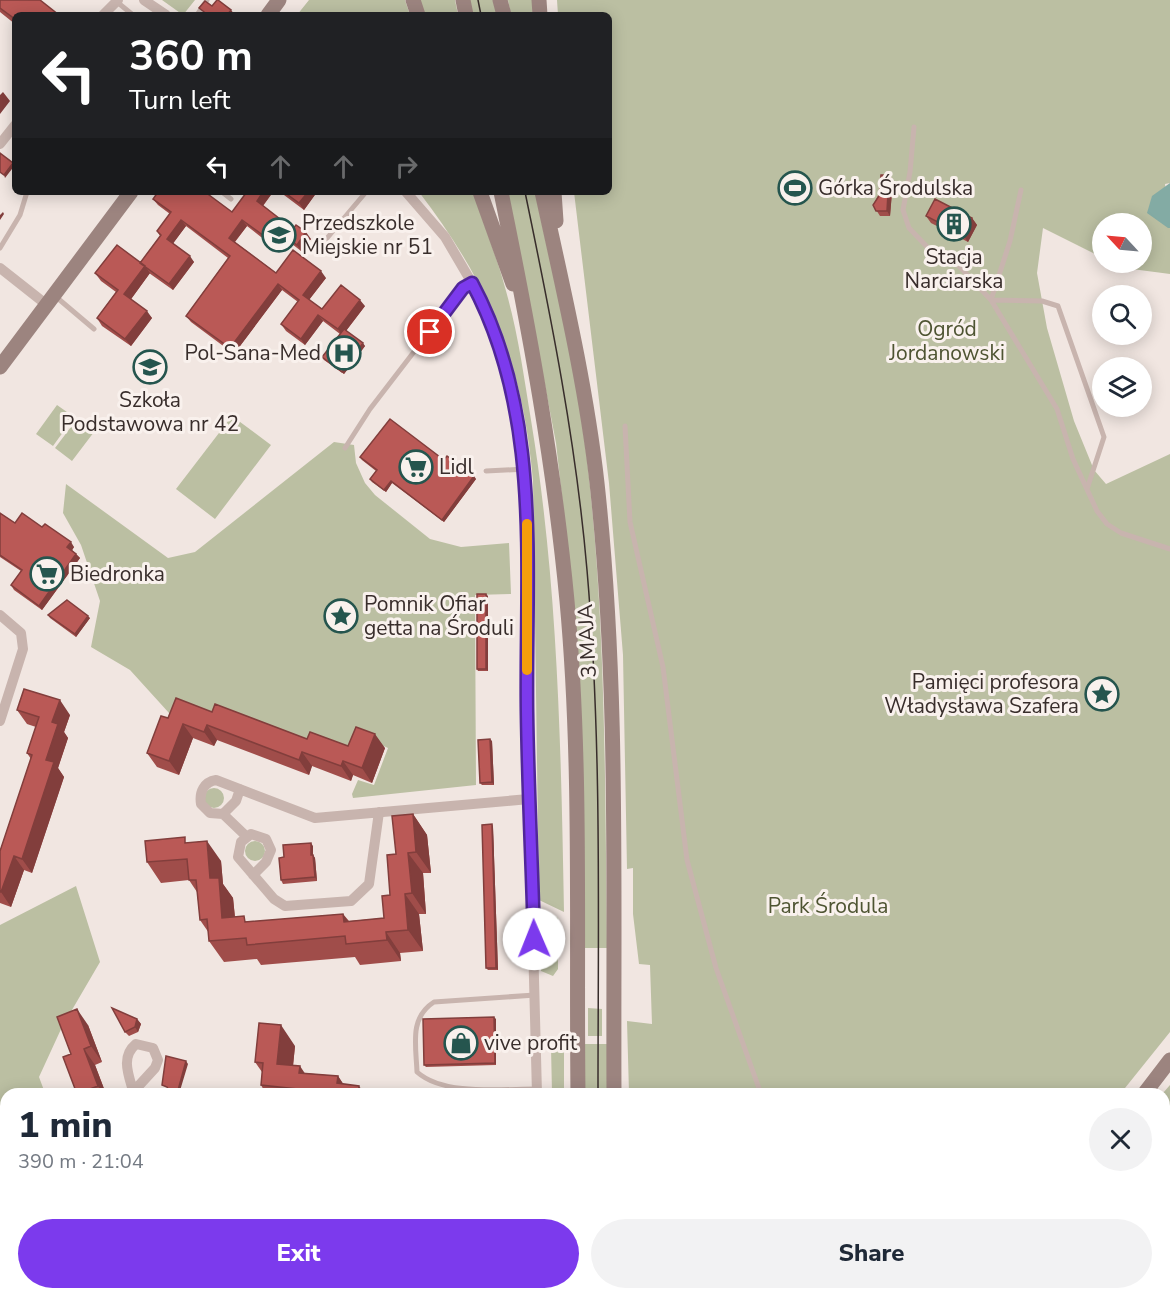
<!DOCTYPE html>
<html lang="en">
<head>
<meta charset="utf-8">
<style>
  body { margin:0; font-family:"Nunito Sans",sans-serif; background:#f2f2f3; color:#1f2937; height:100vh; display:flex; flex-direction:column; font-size:22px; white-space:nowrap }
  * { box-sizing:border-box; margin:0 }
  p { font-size:20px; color:#747a83 }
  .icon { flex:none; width:33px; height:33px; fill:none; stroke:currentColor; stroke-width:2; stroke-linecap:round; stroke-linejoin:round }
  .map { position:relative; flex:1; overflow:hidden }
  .details { position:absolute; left:0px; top:1088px; width:1170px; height:212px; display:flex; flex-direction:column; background:#fff; border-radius:18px 18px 0 0; box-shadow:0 3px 15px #0003 }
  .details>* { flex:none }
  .hud { position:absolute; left:12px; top:12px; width:600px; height:183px; border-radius:9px; box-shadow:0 3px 15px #0003; background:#202124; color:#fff; overflow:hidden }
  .needle { width:39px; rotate:296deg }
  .tools { position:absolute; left:1092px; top:213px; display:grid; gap:12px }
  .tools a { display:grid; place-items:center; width:60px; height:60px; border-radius:50%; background:#fff; box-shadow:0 3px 15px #0003; font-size:30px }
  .pin { position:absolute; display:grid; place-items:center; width:51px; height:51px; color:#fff; margin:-26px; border:3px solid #fff; border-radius:50%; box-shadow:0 2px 6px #0007 }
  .me { position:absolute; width:66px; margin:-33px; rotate:359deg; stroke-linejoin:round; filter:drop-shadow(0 0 4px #0008) }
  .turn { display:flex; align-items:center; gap:21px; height:126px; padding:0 18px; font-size:27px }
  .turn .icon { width:78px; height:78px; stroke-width:2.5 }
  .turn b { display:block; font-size:42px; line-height:51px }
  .lanes { display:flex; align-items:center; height:57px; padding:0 18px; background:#0003; justify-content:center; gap:30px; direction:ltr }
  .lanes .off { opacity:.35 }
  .round { display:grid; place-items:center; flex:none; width:63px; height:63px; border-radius:32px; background:#f2f2f3 }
  .headline { display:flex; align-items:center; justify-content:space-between; height:102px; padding:0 18px }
  h1 { font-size:36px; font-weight:800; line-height:45px }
  .button { display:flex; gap:12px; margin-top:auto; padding:12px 18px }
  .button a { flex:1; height:69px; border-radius:36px; background:#7c3aed; color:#fff; font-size:24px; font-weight:800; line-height:69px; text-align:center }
  .button a+a { background:#f2f2f3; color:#1f2937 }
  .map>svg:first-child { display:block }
  .green { fill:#bbbfa2 }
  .water { fill:#83aba4 }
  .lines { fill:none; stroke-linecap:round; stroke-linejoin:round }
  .lane { stroke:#c8b4ae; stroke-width:5 }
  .street { stroke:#c8b4ae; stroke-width:10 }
  .secondary { stroke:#9c847f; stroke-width:15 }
  .tram { stroke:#382d2b; stroke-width:1.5 }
  .wall { fill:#a04d4a }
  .shaded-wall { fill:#823e3c }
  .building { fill:#ba5956; stroke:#823e3c; stroke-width:1.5 }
  .route-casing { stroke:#51269a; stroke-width:15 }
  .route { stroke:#7c3aed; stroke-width:10 }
  .slow { stroke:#f59e0b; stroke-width:10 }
  .labels { text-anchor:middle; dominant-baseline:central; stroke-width:6; stroke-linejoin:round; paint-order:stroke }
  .poi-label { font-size:21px; fill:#382d2b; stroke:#f9f1ed; text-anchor:start }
  .park-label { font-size:21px; fill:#4e5432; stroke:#f9f1ed }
  .street-label { font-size:21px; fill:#382d2b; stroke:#f9f1ed }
</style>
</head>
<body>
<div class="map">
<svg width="1170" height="1298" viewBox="0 0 1170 1298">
  <rect width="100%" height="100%" fill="#f1e6e1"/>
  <path class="green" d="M162,0H195L183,15Z
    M309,0H405L410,15H297Z
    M420,0H455L458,15H425Z
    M468,0H493L497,15H471Z
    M508,0H532L533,15H511Z
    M557,0H1170V183L1165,184L1170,228V274L1109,266L1104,263L1142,262V224H1102V261L1095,254L1043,228L1037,273L1047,328L1074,421L1094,470L1106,484L1170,454V1032L1121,1093H629L627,1021L652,1024L650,965L639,964L633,914V868L627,869L623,655L609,483L574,192H609V15H558Z
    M419,192H473C484,225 497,257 506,291C518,333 524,377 531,420C558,583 561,747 564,912L539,900L533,481C523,364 490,285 419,192Z
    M508,192H535C554,280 576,369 587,459C606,622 605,785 607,948H585L572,587L556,443Z
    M57,405L74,417L53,446L36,434Z
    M232,416L271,445L215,519L176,489Z
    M77,419L94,432L72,461L55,448Z
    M334,442L354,445L356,463L365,483L375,495L430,539L461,547L509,543L511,594L475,595L476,785L353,798L352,794L358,780L374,785L388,748L366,738L357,759L179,724L130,670L91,647L100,601L81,545L63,513L66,484L168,558L195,552Z
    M204 798a10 10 0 1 1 20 0a10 10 0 1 1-20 0Z
    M245 851a10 10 0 1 1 20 0a10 10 0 1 1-20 0Z
    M76,886L100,962L62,1027L39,1077L45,1093L6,1094V1205L0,1207V925Z
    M540,909L558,918V969L553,976L541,971Z
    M588,1008L602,1009V1036H588Z
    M584,1044H607L608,1093H585Z
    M551,1047L564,1048V1093H552Z
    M1170,1085V1298H999L1003,1293H1164L1163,1093Z
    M501,1293H566V1298H499Z
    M623,1293H958L952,1298H623Z"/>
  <path class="water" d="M1170,183V228H1168L1147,213L1152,196Z"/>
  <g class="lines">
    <path class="lane" d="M117,2L133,15
      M197,15L207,0
      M914,127L910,172L903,210L909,228L933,253L959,266L991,300L1057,409L1073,459L1097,511L1107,524L1121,533L1170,549
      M1021,190L1010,241L991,300L1042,301L1058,306L1104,437L1087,489
      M222,192L231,199
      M0,248L20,215L27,192
      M317,250L366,192
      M55,296L94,329
      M625,426L630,522L663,667L687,860L716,968L761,1094
      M345,448L370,409L463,288L472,283
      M486,471L526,469
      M535,995L434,1002C409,1018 416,1045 417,1072C444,1096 501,1089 537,1089
      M848,1293L850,1298
      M439,1298L443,1293"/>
    <path class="street" d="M144,0L166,15
      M103,15L118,0
      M0,144L15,125
      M406,192L445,237L479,295L504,364L522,447L527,487V712L537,1094
      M0,268L47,305
      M0,615L21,633L23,649L0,721
      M240,789L236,801L223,814L210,813L201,804C199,792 204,782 216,780L315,818L529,799
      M223,814L246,836
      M253,875L266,862L271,850L266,839L251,834L241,842L238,857L274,899L285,906L351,901L369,884L379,812
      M133,1092L155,1068L158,1060L153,1048L136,1044C120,1057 129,1076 134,1094
      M319,1293L324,1298
      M491,1298L493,1293"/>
    <path class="secondary" d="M413,0L418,15
      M463,0L466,15
      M500,0L504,15
      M539,0L540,15
      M268,15L279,0
      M480,192L513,284
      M501,192C529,328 554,463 567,601C582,764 576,930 578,1094
      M542,192C563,288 586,385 597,483C619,685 613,890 614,1094
      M554,192L556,221
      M0,367L131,192
      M1144,1094L1170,1060
      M581,1293V1298
      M615,1293V1298
      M661,1293L666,1298
      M977,1298L982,1293"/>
    <path class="tram" d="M478,0L481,15
      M525,192C551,317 576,442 587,570C602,743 598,919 598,1094
      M593,1293V1298
      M602,1298V1293"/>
  </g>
  <path class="wall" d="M0,0L43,3L15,15V24L0,12Z
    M889,175L893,180L890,216H880L873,205Z
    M241,192H273L263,206L293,229L311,239L301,251L283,237L275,248L247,226L235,242L276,273L326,278L309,300L322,309L365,306L346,331L365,346L344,374L324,360L322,357L340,334L323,321L305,345L286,331L281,324L298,302L282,290L234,354L191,322L186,316L228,258L186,226L173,243L194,262L173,290L149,273H150L131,299L152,318L131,346L102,326L97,318L116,292L101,281L95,273L140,263L160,236L157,231L170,214L158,205L153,199L232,212L245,195Z
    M280,192H317L304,210Z
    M926,216L972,218L977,225L968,242L931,223Z
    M360,457L444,460L476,479L444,522L392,483L386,492L372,482L370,479L376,471L362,460Z
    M0,513L15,523L74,547L72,550L80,558L42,610L14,590L11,585L21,571L0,557Z
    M488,596V671H478L477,669Z
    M48,615L90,618L76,637L50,618Z
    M17,710L70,715L64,732L68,738L58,768L64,777L32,873L24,870L11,907L0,903V851L31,759L27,753L36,727L27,724Z
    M212,712L307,739L348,746L385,748L372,783L353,775L351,781L312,766L309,775L217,740L214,746L193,738L179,775L157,767L147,753L168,718Z
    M492,741L494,785H482L480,783Z
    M413,814L427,835L431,873H423L426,914H419L423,951L400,953L401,961L360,965L355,957L261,965L257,959L224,962L209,941V933L200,920L197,892L189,880L161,883L147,862L188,842L221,861L223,884L233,898L235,917L248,922L343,914L349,921L384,918L390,895L396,854Z
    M492,824L493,827L498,970H488L486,968Z
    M313,846V855L315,858L317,881L283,884L281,880L284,857Z
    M137,1019L141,1024L138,1032L129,1036L125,1032Z
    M496,1019V1065L426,1067L424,1065Z
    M88,1025L102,1062L95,1065L106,1094H77L71,1054Z
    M295,1046L293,1066L304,1073L338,1076L343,1084L365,1094H266L261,1085L262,1072L255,1062Z
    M6,1220V1267L0,1263V1242L3,1237L0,1232V1229Z
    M34,1293H68L74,1298H41Z"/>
  <path class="shaded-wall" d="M231,10L235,15H227Z
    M3,92L10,101L0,114V95Z
    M13,163L15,165L5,178L4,175Z
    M889,175L893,180L890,216L887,211Z
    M263,192H273L261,208L257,201Z
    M308,192H317L304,210L299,203Z
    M3,212L4,214L0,220V215Z
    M972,218L977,225L968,242L963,235Z
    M181,220L186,226L172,245L167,239Z
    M242,220L247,226L233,244L229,238Z
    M279,231L283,237L275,248L271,241Z
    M306,232L311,239L301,251L297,245Z
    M190,256L194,262L173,290L169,284Z
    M145,266L150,273L129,302L124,294Z
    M321,271L326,278L308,301L303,295Z
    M278,284L282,290L234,354L230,348Z
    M360,300L365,306L342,336L338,329Z
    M147,311L152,318L131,346L125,339Z
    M318,315L323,321L305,345L301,339Z
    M363,343L365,346L344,374L342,372Z
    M474,476L476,479L444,522L442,520Z
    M391,481L392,483L386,492L384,490Z
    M71,542L74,547L71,552L67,547Z
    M76,554L80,558L42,610L39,606Z
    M486,594L488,596V671L486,669Z
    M88,616L90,618L76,637L75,634Z
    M60,700L70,715L64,732L68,738L58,768L64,777L32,873L22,859L52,722Z
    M183,724L193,738L179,775L169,761Z
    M207,725L217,740L214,746L204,732Z
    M375,734L385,748L372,783L362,768Z
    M490,739L492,741L494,785L492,782Z
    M302,752L312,766L309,775L299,760Z
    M343,761L353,775L351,781L341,766Z
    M413,814L427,835L431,873L416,852Z
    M492,824L493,827L498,970L496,968Z
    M207,841L221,861L223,884L233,898L237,939L222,918L210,878Z
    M311,843L313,846V858L311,855Z
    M408,853L423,873L426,914L412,893Z
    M313,855L315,858L317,881L315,877Z
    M14,856L24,870L11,907L1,892Z
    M405,894L419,914L423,951L408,930Z
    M343,914L358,935L344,922Z
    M386,932L400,953L401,961L387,940Z
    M77,1009L88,1025L102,1062L91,1046Z
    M494,1017L496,1019V1065L495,1063Z
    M137,1019L141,1024L138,1032L135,1027Z
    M281,1025L295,1046L291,1085L277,1064Z
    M84,1049L95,1065L106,1094H103L98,1086Z
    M186,1061L188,1064L179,1094H177Z
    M300,1066L314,1087L299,1073Z
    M338,1076L350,1094L337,1083Z
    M359,1086L365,1094H358Z
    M271,1293H276L278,1298H273Z
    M430,1293H433L430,1298H426Z"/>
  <path class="building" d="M0,0H40L59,15H15V19L0,8Z
    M217,0H218L231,10L227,15H208L199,8L205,1L212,6Z
    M0,153L13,163L4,175L0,172Z
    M881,175H889L887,211H876L873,205L879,196Z
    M158,192H205L232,212L246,193L245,192H263L257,201L293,229L296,225L306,232L297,245L279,231L271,241L242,220L229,238L276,273L293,250L321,271L303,295L322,309L341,285L360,300L338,329L318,315L301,339L281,324L299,300L278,284L230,348L186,316L230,256L181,220L167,239L190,256L169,284L140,263L161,235L157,231L171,212L153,199Z
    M284,192H308L299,203Z
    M935,199L972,218L963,235L926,216Z
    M117,245L145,266L124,294L147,311L125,339L97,318L118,290L95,273Z
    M344,329L363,343L342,372L322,357Z
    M390,419L444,460L447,456L474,476L442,520L391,481L384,490L370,479L377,470L360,457Z
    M0,513L15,523L22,513L42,527L45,524L71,542L67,547L76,554L39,606L11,585L22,570L0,555Z
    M477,594H486V669H477Z
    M67,600L88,616L75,634L48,615Z
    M24,689L60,700L52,722L58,724L46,760L54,762L22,859L14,856L1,892H0V851L32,755L27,753L39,717L17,710Z
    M176,698L212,712L215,704L307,739L310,732L348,746L356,727L375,734L362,768L343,761L341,766L302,752L299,760L207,725L204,732L183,724L169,761L147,753L161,716L168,718Z
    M490,739L492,782L480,783L478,740Z
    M413,814L416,852L408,853L412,893L405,894L408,930L386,932L387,940L346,944L345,936L247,945L246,938L209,941L207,919L200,920L196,880H189L187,859L147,862L145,841L185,837V843L207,841L210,878H219L222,918L244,916L245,922L343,914L344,922L384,918L382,896L390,895L387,855L396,854L392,816Z
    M492,824L496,968H486L482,825Z
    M311,843V855H313L315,877L281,880L279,858L284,857L283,845Z
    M112,1008L137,1019L135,1027L125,1032Z
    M77,1009L91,1046L84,1049L98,1086L90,1089L92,1094H77L63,1057L71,1054L57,1017Z
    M494,1017L495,1063L424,1065L423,1019Z
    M259,1023L281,1025L277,1064L300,1066L299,1073L338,1076L337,1083L359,1086L358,1094H297V1089L261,1085L263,1063L255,1062Z
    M166,1056L186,1061L177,1094H171L167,1087L162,1085Z
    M6,1220V1263L0,1259V1242L5,1234L0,1231V1229Z
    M40,1293H67L74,1298H47Z
    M246,1293H271L273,1298H248Z
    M418,1293H430L426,1298H414Z"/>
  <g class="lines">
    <g class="route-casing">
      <path id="route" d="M430,332L463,288L472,283C543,415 525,568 527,712C528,787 532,863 534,939"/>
    </g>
    <use href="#route" class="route"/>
    <path class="slow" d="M527,670V524"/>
  </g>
  <defs>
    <g id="stadium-ring" transform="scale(1.725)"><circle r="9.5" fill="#f9f1ed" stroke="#25554e" stroke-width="1.5"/><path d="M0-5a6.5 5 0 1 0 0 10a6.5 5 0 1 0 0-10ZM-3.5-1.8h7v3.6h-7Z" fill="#25554e"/></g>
    <g id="building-ring" transform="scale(1.725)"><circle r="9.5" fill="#f9f1ed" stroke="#25554e" stroke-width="1.5"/><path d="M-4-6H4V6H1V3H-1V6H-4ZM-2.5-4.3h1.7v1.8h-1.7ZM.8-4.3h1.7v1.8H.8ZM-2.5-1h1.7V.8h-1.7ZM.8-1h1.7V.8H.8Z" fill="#25554e"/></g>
    <g id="school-ring" transform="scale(1.725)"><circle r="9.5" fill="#f9f1ed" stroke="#25554e" stroke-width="1.5"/><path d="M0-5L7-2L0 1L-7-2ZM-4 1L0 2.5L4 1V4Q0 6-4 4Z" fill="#25554e"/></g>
    <g id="hospital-ring" transform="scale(1.725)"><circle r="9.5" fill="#f9f1ed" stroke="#25554e" stroke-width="1.5"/><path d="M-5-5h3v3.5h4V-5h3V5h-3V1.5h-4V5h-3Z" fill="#25554e"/></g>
    <g id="supermarket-ring" transform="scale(1.725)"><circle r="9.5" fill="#f9f1ed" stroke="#25554e" stroke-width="1.5"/><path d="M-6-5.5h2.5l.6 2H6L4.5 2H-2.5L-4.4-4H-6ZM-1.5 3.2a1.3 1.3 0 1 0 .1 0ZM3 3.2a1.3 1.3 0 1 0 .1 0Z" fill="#25554e"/></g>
    <g id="sight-ring" transform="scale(1.725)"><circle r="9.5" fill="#f9f1ed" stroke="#25554e" stroke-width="1.5"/><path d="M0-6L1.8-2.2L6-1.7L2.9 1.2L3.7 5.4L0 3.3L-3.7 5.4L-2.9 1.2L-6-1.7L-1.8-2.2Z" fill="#25554e"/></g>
    <g id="shop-ring" transform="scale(1.725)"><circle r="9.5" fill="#f9f1ed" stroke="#25554e" stroke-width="1.5"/><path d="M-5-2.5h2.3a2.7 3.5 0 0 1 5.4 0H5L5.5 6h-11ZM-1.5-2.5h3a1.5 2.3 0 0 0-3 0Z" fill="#25554e"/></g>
  </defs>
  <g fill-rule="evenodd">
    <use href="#stadium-ring" x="795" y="188"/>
    <use href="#building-ring" x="954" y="224"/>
    <use href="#school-ring" x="279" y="235"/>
    <use href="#hospital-ring" x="344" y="353"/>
    <use href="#school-ring" x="150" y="367"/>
    <use href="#supermarket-ring" x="416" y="467"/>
    <use href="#supermarket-ring" x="47" y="574"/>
    <use href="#sight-ring" x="341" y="616"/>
    <use href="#sight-ring" x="1102" y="694"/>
    <use href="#shop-ring" x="461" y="1043"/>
  </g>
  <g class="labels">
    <g class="poi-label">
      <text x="818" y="188">Górka Środulska</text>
      <text x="302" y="223">Przedszkole<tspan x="302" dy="24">Miejskie nr 51</tspan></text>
      <text x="954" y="257" text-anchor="middle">Stacja<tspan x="954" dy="24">Narciarska</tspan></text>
      <text x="321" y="353" text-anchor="end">Pol-Sana-Med</text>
      <text x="150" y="400" text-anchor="middle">Szkoła<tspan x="150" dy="24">Podstawowa nr 42</tspan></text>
      <text x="439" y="467">Lidl</text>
      <text x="70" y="574">Biedronka</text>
      <text x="364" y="604">Pomnik Ofiar<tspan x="364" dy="24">getta na Środuli</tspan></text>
      <text x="1079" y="682" text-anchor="end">Pamięci profesora<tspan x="1079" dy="24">Władysława Szafera</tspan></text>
      <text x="484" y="1043">vive profit</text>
    </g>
    <g class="park-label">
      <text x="947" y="329">Ogród<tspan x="947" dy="24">Jordanowski</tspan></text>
      <text x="828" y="906">Park Środula</text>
    </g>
    <g class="street-label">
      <text transform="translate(587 641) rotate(-93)">3 MAJA</text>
    </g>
  </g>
</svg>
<div class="tools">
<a><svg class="needle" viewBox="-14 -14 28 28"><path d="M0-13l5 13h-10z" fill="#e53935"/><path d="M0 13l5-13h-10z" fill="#747a83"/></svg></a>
<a><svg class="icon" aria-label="search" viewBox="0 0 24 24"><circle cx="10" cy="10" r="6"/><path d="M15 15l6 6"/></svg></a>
<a><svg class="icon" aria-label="layers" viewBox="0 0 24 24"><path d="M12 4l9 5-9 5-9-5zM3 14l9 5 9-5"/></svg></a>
</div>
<div class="pin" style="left:430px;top:332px;background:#d93025"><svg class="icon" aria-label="arrive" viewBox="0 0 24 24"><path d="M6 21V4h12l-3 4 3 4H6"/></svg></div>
<svg class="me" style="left:534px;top:939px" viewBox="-20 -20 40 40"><circle r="19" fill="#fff"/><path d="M0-13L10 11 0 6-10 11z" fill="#7c3aed"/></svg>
<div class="hud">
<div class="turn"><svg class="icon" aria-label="left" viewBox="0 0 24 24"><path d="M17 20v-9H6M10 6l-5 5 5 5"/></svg><div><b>360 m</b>Turn left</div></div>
<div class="lanes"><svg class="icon" aria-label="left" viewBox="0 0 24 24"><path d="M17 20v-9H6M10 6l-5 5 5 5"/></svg><svg class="icon off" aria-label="ahead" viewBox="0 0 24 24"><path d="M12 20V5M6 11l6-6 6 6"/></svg><svg class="icon off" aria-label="ahead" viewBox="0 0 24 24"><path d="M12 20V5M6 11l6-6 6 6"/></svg><svg class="icon off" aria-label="right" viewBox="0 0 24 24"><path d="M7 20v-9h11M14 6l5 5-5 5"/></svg></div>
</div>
<section class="details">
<div class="headline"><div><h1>1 min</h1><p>390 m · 21:04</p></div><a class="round"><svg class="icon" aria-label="close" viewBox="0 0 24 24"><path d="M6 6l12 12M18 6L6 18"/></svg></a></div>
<div class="button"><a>Exit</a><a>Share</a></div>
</section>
</div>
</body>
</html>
